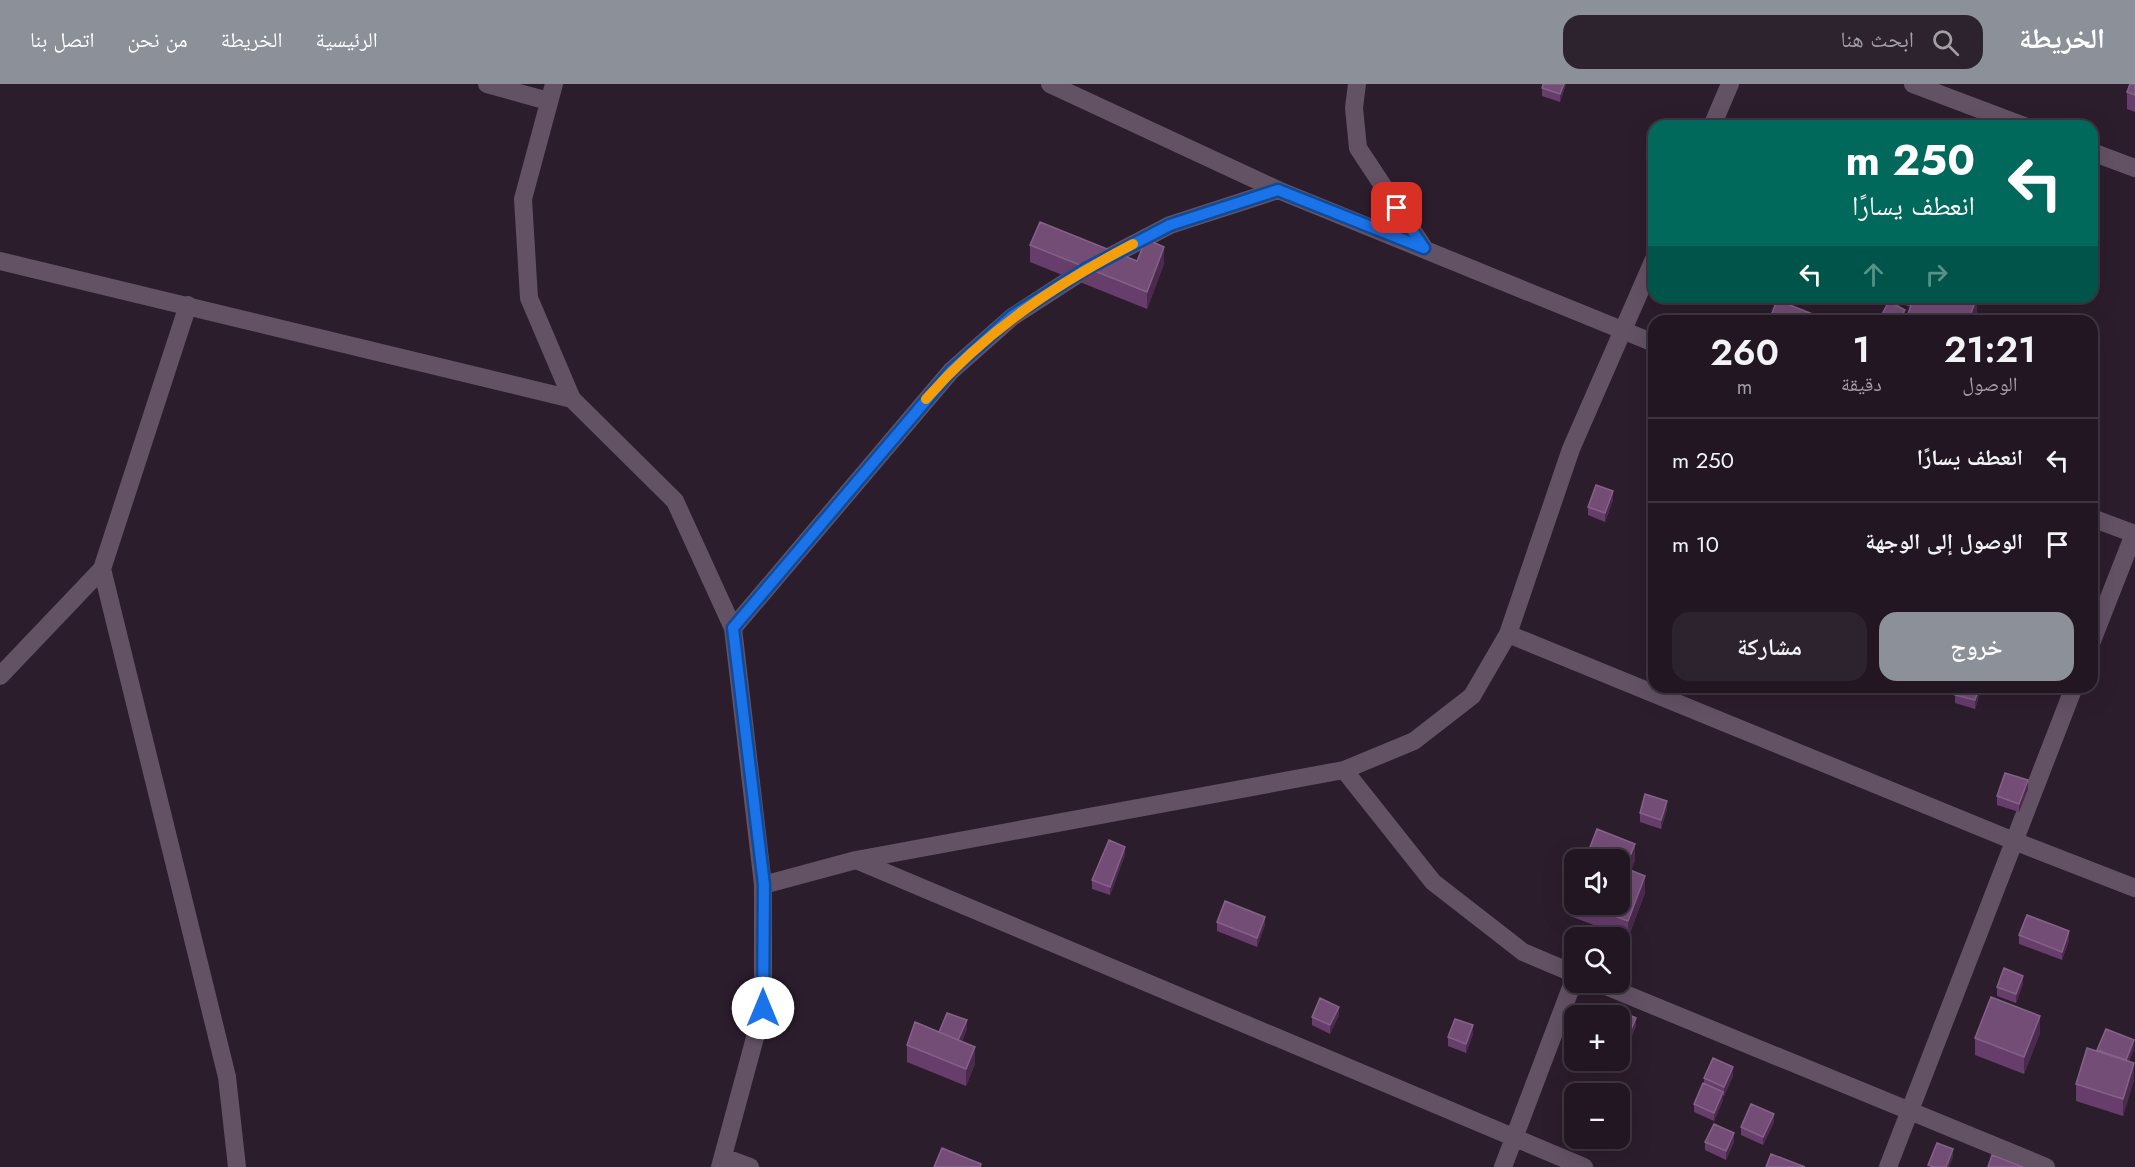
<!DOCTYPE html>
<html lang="ar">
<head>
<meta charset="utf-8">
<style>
  body { margin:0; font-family:Jost,"Noto Naskh Arabic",sans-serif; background:#2d232f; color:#f1f3f6; direction:rtl; height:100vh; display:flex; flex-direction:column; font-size:22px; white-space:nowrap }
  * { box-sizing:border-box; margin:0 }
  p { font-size:20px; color:#a29fa5 }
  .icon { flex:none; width:33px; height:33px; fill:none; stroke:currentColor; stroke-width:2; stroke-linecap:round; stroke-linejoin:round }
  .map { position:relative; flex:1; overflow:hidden; direction:ltr }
  .sheet { position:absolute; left:1648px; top:231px; width:450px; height:378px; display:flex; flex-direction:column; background:#211622; border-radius:18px; box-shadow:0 6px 24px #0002,0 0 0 2px #3e3540; direction:rtl }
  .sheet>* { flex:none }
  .hud { position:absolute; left:1648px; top:36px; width:450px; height:183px; border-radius:18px; box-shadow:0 6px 24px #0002,0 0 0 2px #3e3540; direction:rtl; background:#00695c; color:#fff; overflow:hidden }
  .fabs { position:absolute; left:1564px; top:765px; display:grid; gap:12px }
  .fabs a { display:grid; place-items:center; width:66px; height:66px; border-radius:12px; background:#211622; box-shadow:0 6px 24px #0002,0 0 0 2px #3e3540; font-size:30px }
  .pin { position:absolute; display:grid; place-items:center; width:51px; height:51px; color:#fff; margin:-26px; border-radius:12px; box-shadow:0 3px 9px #0006 }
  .me { position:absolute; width:66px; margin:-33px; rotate:0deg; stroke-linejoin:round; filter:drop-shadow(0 0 4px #0008) }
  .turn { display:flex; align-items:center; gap:21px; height:126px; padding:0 24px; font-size:27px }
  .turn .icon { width:78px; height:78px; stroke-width:2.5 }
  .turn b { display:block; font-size:42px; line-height:51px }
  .lanes { display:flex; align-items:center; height:57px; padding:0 24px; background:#0003; justify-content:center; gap:30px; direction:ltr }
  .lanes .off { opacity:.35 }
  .eta { display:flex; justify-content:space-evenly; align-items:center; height:102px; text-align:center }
  .eta b { font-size:36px; font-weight:600; line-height:42px }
  .action { display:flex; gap:12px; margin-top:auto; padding:12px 24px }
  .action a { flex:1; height:69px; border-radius:18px; background:#8c9099; color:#fff; font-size:24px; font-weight:600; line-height:69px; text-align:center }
  .action a+a { background:#2d232f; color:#f1f3f6 }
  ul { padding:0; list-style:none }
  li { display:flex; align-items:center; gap:18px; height:84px; padding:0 24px; border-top:2px solid #3e3540 }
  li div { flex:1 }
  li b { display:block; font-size:22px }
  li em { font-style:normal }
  header { display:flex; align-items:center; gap:36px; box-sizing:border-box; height:84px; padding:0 30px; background:#8c9099; color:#fff }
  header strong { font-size:28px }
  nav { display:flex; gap:33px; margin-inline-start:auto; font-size:21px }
  .search { width:420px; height:54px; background:#2d232f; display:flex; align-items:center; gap:15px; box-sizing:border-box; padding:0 21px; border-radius:18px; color:#a29fa5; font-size:22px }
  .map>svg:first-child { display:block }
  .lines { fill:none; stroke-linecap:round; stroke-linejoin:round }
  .street { stroke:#635164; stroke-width:18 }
  .wall { fill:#673d6b }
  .shaded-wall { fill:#4a2a4d }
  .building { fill:#744d77; stroke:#846287; stroke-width:1.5 }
  .route-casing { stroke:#114b97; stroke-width:15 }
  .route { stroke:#1a73e8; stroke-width:10 }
  .slow { stroke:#f59e0b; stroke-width:10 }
</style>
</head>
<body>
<header>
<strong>الخريطة</strong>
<div class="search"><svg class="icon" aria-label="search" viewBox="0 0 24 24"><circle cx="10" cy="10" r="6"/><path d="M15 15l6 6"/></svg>ابحث هنا</div>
<nav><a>الرئيسية</a><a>الخريطة</a><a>من نحن</a><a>اتصل بنا</a></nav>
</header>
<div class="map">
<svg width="2135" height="1083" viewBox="0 0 2135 1083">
  <rect width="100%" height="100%" fill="#2c1d2d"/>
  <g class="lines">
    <path class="street" d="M487,0L548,17
      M554,0L523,115L529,214L572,315L675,417L733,544L763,801V924L720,1083
      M1050,0L1278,106L1654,259
      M1357,0L1354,24L1358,64L1424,164
      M1913,0L2024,42
      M1712,42L1730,0
      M2092,68L2135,84
      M0,177L572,315
      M2092,434L2135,450
      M102,485L227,993L237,1083
      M733,544L951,287L1012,233L1086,185L1170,141L1278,106
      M1508,550L2014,757L2135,804
      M2092,557L2134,450
      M0,592L102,485L188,221
      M1344,686L1433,798L1523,868L1575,890
      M856,776L1584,1083
      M763,801L856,776L1344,686L1414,657L1472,612L1508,550L1571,365L1654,175
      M1596,898L2046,1083
      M723,1073L750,1083
      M1503,1083L1575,893
      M1888,1083L2074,603"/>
  </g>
  <path class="wall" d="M1566,0L1560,18L1542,12V4Z
    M2135,0V28L2127,25V8Z
    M1030,161L1137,177L1164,180L1147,225L1030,178Z
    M1886,213H1977V229L1974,237H1906L1910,223Z
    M1613,416L1605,438L1588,431V423Z
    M1982,603L1975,625L1955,619V611Z
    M2028,705L2019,728L1997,721V712Z
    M1667,725L1661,745L1640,738V729Z
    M1125,771L1110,811L1092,805V796Z
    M1620,776L1635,777L1631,786L1645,809L1628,854L1570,832V815L1575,801V820H1620Z
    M1217,838L1265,841L1257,863L1217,847Z
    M2019,851L2069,856L2062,876L2019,860Z
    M2023,900L2016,919L1997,912V903Z
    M1339,931L1330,950L1312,941V933Z
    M1620,932L1636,942L1625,968L1620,966Z
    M967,945L962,957L975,980L966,1002L907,978V961L939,948Z
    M2040,949L2024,990L1975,971V954Z
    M1473,950L1466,969L1448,962V953Z
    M2134,965L2129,977L2134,996L2123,1032L2076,1017V1000L2097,966Z
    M1733,992L1724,1012L1723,1011V1016L1714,1037L1694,1028V1020L1704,999V994Z
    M1774,1038L1763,1061L1741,1051V1043Z
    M1705,1058H1734L1726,1076L1705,1066Z"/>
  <path class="shaded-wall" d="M1564,0H1566L1560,18V10Z
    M1164,163V180L1147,225V208Z
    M1977,213V229L1974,237H1968Z
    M1905,226V234L1904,237H1899Z
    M1613,407V416L1605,438V429Z
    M1979,603H1982L1975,625V616Z
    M2028,696V705L2019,728V720Z
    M1667,717V725L1661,745V736Z
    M1635,760V777L1625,801V784Z
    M1125,763V771L1110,811V803Z
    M1645,792V809L1628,854V837Z
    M1265,833V841L1257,863V854Z
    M2069,847V856L2062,876V868Z
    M2023,892V900L2016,919V910Z
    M1339,923V931L1330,950V941Z
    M2040,932V949L2024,990V973Z
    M1636,934V942L1625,968V959Z
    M967,936V945L957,968V959Z
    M1473,941V950L1466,969V960Z
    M2134,956V965L2126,986V978Z
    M975,963V980L966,1002V985Z
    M2134,979V996L2123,1032V1015Z
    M1733,983V992L1724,1012V1003Z
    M1723,1008V1016L1714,1037V1029Z
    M1774,1030V1038L1763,1061V1053Z
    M1734,1049V1058L1726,1076V1067Z
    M1953,1065V1074L1949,1083H1946Z"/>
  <path class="building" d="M1543,0H1564L1560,10L1542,4Z
    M2130,0H2135V11L2127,8Z
    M1040,138L1137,177L1146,155L1164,163L1147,208L1030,161Z
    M1914,213H1977L1968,237H1910L1906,235Z
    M1777,216L1815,231L1813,237H1769Z
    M1889,217L1905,226L1899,237L1879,236Z
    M1596,401L1613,407L1605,429L1588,423Z
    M1958,603H1979L1975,616L1955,611Z
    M2005,689L2028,696L2019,720L1997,712Z
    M1645,710L1667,717L1661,736L1640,729Z
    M1597,745L1635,760L1625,784L1645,792L1628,837L1584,820H1620V776H1585Z
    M1109,756L1125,763L1110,803L1092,796Z
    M1575,801V817L1570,815Z
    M1225,817L1265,833L1257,854L1217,838Z
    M2027,831L2069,847L2062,868L2019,851Z
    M2004,884L2023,892L2016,910L1997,903Z
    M1991,913L2040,932L2024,973L1975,954Z
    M1320,914L1339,923L1330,941L1312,933Z
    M1615,925L1636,934L1625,959L1620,957V932H1612Z
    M947,929L967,936L958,956L939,948Z
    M1455,935L1473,941L1466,960L1448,953Z
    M915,938L975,963L966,985L907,961Z
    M2106,945L2134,956L2126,976L2097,966Z
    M2087,964L2134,979L2123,1015L2076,1000Z
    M1713,974L1733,983L1724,1003L1704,994Z
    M1703,999L1723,1008L1714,1029L1694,1020Z
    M1751,1020L1774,1030L1763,1053L1741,1043Z
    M1714,1040L1734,1049L1726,1067L1705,1058Z
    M1937,1059L1953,1065L1946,1083H1933L1928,1081Z
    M942,1064L981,1080L980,1083H934Z
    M1771,1070L1805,1083H1766Z
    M1992,1071L2023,1083H1988Z"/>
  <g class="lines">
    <g class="route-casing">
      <path id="route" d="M763,924L764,801L733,544L951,287L1012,232L1086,185L1170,141L1278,106L1424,164L1397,124"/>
    </g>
    <use href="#route" class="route"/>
    <path class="slow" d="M926,315C987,246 1053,202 1133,160"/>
  </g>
</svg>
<div class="fabs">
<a><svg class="icon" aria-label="sound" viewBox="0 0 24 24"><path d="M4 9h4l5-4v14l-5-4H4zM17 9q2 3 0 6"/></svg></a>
<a><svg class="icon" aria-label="search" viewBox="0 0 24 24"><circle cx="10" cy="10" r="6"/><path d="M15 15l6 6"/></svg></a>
<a>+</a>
<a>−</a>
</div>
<div class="pin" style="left:1397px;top:124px;background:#d93025"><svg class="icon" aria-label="arrive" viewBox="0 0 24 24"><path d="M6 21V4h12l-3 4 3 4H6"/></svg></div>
<svg class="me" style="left:763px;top:924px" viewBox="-20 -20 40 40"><circle r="19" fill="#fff"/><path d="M0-13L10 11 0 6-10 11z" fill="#1a73e8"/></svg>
<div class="hud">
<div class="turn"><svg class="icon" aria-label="left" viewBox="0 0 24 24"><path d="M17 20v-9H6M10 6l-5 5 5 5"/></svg><div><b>250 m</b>انعطف يسارًا</div></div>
<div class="lanes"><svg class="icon" aria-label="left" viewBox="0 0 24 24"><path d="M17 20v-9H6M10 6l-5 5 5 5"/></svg><svg class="icon off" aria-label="ahead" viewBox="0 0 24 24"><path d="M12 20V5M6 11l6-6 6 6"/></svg><svg class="icon off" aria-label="right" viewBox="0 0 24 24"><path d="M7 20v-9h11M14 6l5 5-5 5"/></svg></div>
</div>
<section class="sheet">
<div class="eta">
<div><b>21:21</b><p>الوصول</p></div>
<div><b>1</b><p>دقيقة</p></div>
<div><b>260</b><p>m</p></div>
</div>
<ul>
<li><svg class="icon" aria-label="left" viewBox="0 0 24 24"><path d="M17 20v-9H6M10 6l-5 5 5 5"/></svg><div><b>انعطف يسارًا</b></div><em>250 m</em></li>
<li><svg class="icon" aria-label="arrive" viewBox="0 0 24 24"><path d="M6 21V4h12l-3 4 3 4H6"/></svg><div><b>الوصول إلى الوجهة</b></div><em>10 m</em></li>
</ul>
<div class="action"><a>خروج</a><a>مشاركة</a></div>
</section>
</div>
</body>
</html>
